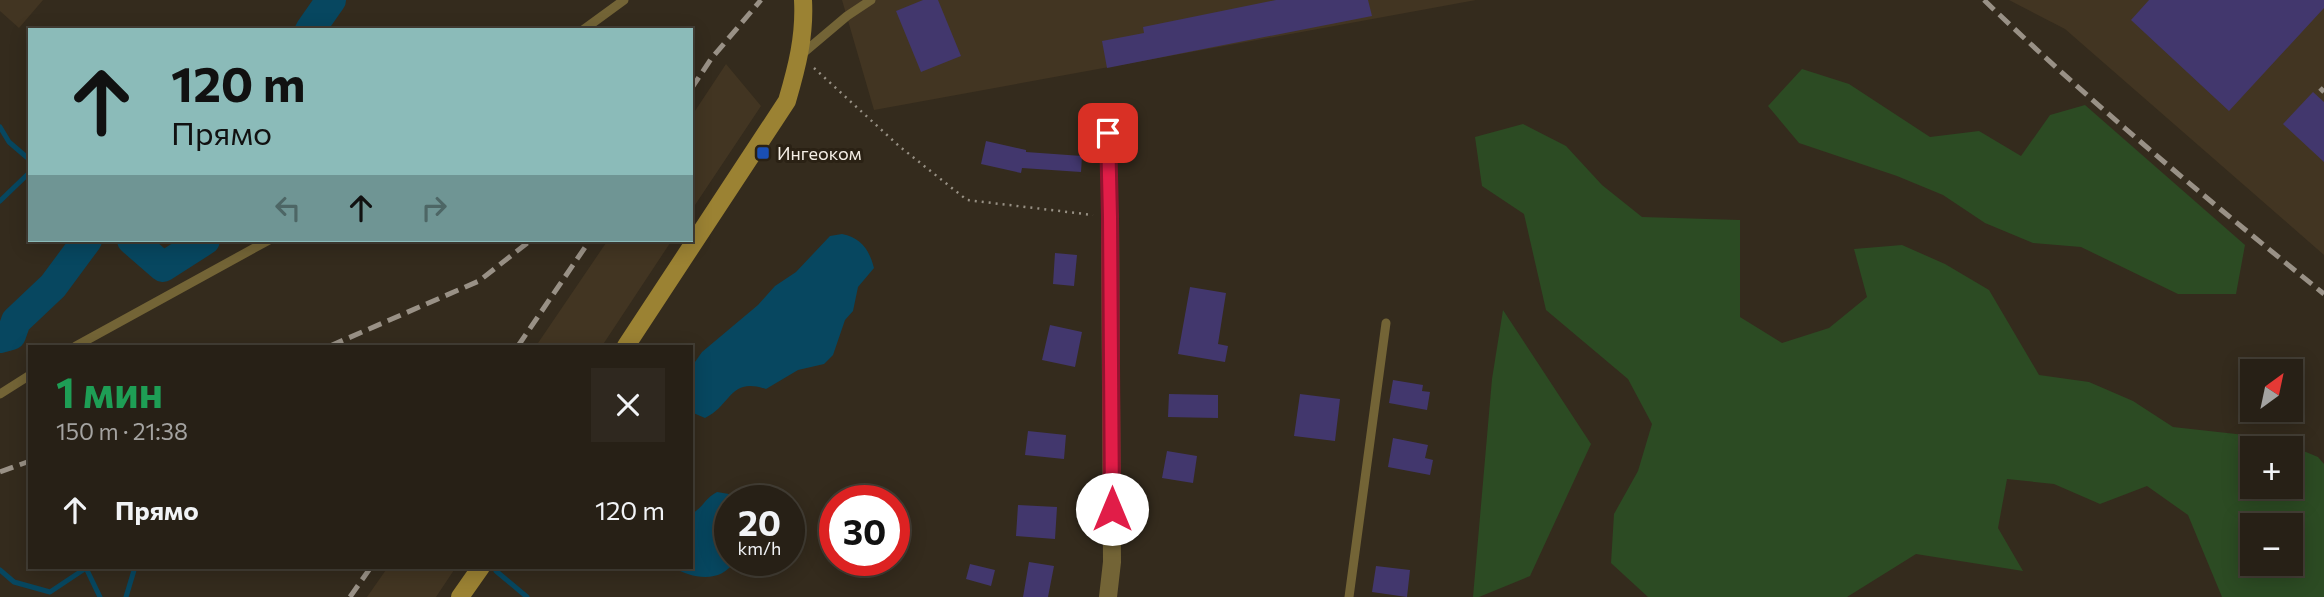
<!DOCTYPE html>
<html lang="ru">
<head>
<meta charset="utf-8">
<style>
  body { margin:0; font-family:Commissioner,sans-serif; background:#2f281f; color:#f1f3f6; height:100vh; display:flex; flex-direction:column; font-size:26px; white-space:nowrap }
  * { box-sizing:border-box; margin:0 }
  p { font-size:23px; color:#a4a3a1 }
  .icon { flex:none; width:38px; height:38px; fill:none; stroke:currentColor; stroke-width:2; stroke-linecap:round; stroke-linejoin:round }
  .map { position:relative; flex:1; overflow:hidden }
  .drawer { position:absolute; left:28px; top:345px; width:665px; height:224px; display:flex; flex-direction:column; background:#272016; border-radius:0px; box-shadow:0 4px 18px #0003,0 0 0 2px #433e35 }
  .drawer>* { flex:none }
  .banner { position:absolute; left:28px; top:28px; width:665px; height:214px; border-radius:0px; box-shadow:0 4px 18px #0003,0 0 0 2px #433e35; background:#8bbbb9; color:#111; overflow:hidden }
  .needle { width:46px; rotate:33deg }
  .tools { position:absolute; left:2240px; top:359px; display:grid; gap:14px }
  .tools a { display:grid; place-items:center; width:63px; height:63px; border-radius:0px; background:#272016; box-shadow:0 4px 18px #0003,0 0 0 2px #433e35; font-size:35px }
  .speed { position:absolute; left:714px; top:485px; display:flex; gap:14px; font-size:35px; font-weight:700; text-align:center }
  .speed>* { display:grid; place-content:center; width:91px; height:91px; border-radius:50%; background:#272016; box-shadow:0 4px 18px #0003,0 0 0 2px #433e35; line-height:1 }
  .speed small { font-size:18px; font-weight:400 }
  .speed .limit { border:10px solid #d22; background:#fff; color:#111 }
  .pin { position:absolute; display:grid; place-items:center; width:60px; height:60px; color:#fff; margin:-30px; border-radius:14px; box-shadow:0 4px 10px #0006 }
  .me { position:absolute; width:77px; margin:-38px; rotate:0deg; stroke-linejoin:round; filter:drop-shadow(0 0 5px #0008) }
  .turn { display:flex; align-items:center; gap:24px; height:147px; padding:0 28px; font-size:32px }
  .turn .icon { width:91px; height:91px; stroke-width:2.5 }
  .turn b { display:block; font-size:49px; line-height:60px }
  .lanes { display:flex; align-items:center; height:66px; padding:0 28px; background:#0003; justify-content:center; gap:35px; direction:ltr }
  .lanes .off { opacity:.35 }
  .round { display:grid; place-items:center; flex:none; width:74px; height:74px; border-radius:0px; background:#2f281f }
  .overview { display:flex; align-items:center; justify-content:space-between; height:119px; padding:0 28px }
  h1 { font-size:42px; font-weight:700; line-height:52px; color:#1e9e55 }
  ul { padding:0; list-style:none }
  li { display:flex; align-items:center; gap:21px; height:91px; padding:0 28px }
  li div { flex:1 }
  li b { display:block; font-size:26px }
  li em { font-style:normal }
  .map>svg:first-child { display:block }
  .built { fill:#423522 }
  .green { fill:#2c4b23; fill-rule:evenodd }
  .water { fill:#074760 }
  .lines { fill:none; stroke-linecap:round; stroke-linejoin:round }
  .stream { stroke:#074760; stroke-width:5 }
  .river { stroke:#074760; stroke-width:30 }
  .building { fill:#42376d }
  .path { stroke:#979084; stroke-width:2.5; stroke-dasharray:2 5; stroke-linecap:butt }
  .service { stroke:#736436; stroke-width:9 }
  .minor { stroke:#736436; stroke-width:18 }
  .secondary { stroke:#9b8233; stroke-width:18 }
  .rail { stroke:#999186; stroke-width:5; stroke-dasharray:14 7; stroke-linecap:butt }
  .route-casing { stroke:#92132f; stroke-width:18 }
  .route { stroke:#e11d48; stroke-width:12 }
  .transit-dot { fill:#1a4fb4; stroke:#2a2114; stroke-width:2.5 }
  .labels { text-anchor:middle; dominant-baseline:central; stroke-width:6; stroke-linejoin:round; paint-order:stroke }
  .poi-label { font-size:18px; fill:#f4eee5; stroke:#2a2114; text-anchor:start }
</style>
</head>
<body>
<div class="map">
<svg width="2324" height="597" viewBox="0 0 2324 597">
  <rect width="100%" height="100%" fill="#342b1d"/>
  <path class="built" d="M0,0H43L19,28L0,11Z
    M842,0H1476L874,110Z
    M2009,0H2324V255L2065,29Z
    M726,64L761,106L691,211V117Z
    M608,240H672L602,346H536Z
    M388,567H456L436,597H367Z"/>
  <path class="green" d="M1802,69L1849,84L1930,137L1979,131L2021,156L2050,115L2085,105L2245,245L2236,294H2178L2081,247L2033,243L1985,223L1943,195L1897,176L1799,143L1768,106Z
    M1523,124L1566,146L1602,185L1642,217L1740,220V317L1782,343L1829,328L1867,297L1854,249L1902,245L1945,264L1989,290L2039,375L2089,382L2133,401L2173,427L2272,438L2318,457L2324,464V597H2222L2188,515L2147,486L2100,504L2054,484L2007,479L1998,528L2023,571L1916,554L1847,597H1648L1611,563L1614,514L1638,471L1652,424L1628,379L1546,310L1524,214L1482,186L1475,137ZM2252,448H2291V486H2252ZM2252,525H2291V564H2252Z
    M1503,310L1591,444L1530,576L1479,597H1473L1492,379Z"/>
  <path class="water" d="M842,234C861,238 869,249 874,268L858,287L853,311L845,320L833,355L824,364L798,370L766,389C729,377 732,405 705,418L691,412V390L695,388V362L702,352L758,305L775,286L796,272L830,236Z
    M717,492L729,494L740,500H730V560H736C720,584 694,579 672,567H691V514C703,508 705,498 717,492Z"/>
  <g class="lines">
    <path class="stream" d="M0,127L9,142L30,160
      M0,201L30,172
      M0,570L14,582L50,592L86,568L100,597
      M496,571L527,597
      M126,597L135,567"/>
    <path class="river" d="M310,30L331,0
      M132,240L163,267L205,240
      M0,338L11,335L16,321L53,286L87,240"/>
  </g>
  <path class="building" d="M923,0H938L961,56L921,72L896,11Z
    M1276,0H1368L1372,16L1107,68L1102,41L1144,33L1143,27Z
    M2149,0H2324V8L2229,111L2131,20Z
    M2313,92L2324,102V162L2283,124Z
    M986,141L1026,150V152L1082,156L1081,172L1022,168L1021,173L981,164Z
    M1055,253L1077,255L1074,286L1053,284Z
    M1190,287L1226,293L1218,344L1228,346L1225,362L1178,354Z
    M1050,325L1082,332L1075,367L1042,360Z
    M1393,380L1423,385L1422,391L1430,392L1427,410L1389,403Z
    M1169,394L1218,395V418L1168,417Z
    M1300,394L1340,399L1335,441L1294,436Z
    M1028,431L1066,435L1064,459L1025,455Z
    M1393,438L1428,445L1425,458L1433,460L1430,475L1388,467Z
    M1167,451L1197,456L1193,483L1162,478Z
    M1018,505L1057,507L1055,539L1016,536Z
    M1029,562L1054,566L1048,597H1023Z
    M970,564L995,570L991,586L966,579Z
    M1376,566L1410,570L1407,597L1372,592Z"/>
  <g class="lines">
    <path class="path" d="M814,68L899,146L967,200L1093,215"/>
    <path class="service" d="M583,30L624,0
      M802,54L847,16L871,0
      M1108,133L1110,217
      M76,346L269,240
      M0,394L30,375
      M1349,597L1386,323"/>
    <path class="minor" d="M1108,597L1112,562L1110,217"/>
    <path class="secondary" d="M626,346L787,101C797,67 805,36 803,0
      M460,597L481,567"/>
    <path class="rail" d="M1984,0C2092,104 2208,200 2324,294
      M2320,88L2324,92
      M691,89L711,59L761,0
      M330,346L479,281L531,240
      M518,346L590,240
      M0,472L30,461
      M350,597L371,567"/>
  </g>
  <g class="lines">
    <g class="route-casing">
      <path id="route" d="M1108,133L1110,217L1112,509"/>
    </g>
    <use href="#route" class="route"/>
  </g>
  <rect class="transit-dot" x="756" y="146" width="14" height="14" rx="3.5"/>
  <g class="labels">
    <g class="poi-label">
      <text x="777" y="153">Ингеоком</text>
    </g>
  </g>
</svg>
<div class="tools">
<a><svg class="needle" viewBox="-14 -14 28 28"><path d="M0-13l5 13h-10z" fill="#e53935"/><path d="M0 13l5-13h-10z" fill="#a4a3a1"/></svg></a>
<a>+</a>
<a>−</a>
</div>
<div class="speed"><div>20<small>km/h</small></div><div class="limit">30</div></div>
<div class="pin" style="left:1108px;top:133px;background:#d93025"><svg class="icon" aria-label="arrive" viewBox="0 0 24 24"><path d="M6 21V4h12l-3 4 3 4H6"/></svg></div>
<svg class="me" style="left:1112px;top:509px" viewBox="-20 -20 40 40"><circle r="19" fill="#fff"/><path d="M0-13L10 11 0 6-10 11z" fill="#e11d48"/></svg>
<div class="banner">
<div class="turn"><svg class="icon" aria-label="ahead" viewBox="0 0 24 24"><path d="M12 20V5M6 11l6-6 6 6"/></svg><div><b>120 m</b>Прямо</div></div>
<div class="lanes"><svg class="icon off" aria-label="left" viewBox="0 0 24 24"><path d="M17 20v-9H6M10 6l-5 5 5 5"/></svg><svg class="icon" aria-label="ahead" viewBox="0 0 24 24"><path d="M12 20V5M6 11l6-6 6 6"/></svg><svg class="icon off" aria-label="right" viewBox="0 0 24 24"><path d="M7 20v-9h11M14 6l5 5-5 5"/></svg></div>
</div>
<section class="drawer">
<div class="overview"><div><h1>1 мин</h1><p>150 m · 21:38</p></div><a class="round"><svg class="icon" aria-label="close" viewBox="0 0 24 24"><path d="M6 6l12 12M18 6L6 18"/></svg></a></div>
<ul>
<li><svg class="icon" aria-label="ahead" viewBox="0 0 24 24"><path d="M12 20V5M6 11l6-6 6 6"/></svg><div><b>Прямо</b></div><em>120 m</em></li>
</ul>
</section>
</div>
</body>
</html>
